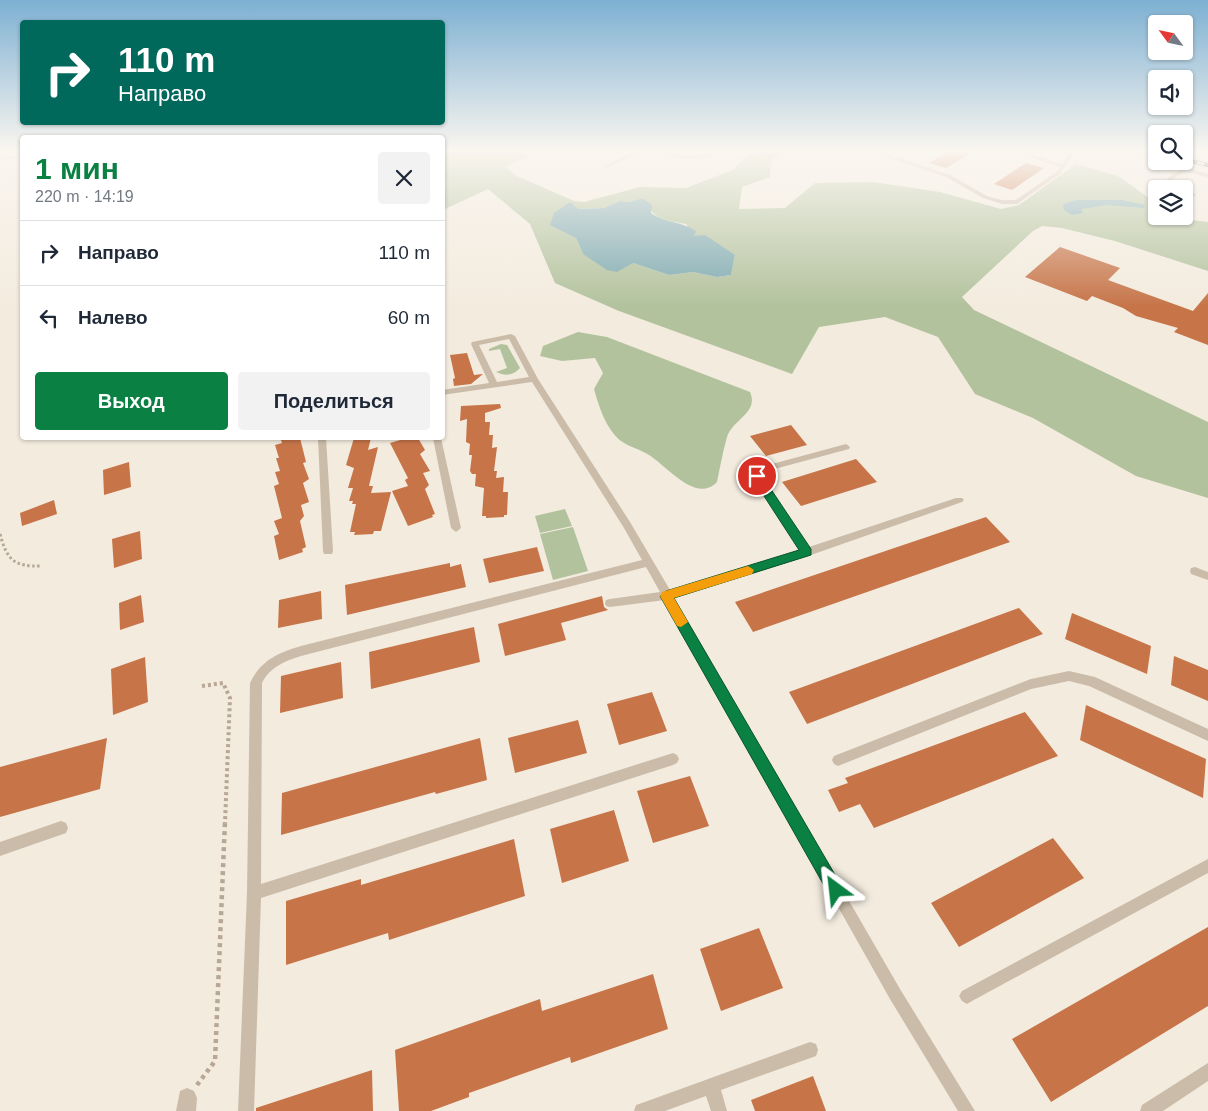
<!DOCTYPE html>
<html lang="ru">
<head>
<meta charset="utf-8">
<style>
  body { margin:0; font-family:Arial,sans-serif; background:#f2f2f3; color:#1f2937; height:100vh; display:flex; flex-direction:column; font-size:19px; white-space:nowrap }
  * { box-sizing:border-box; margin:0 }
  p { font-size:16px; color:#747a83 }
  .icon { flex:none; width:28px; height:28px; fill:none; stroke:currentColor; stroke-width:2; stroke-linecap:round; stroke-linejoin:round }
  .map { position:relative; flex:1; overflow:hidden }
  .details { position:absolute; left:20px; top:135px; width:425px; height:305px; display:flex; flex-direction:column; background:#fff; border-radius:5px; box-shadow:0 1px 4px #0004 }
  .details>* { flex:none }
  .hud { position:absolute; left:20px; top:20px; width:425px; height:105px; border-radius:5px; box-shadow:0 1px 4px #0004; background:#00695c; color:#fff; overflow:hidden }
  .needle { width:32px; rotate:303deg }
  .buttons { position:absolute; left:1148px; top:15px; display:grid; gap:10px }
  .buttons a { display:grid; place-items:center; width:45px; height:45px; border-radius:5px; background:#fff; box-shadow:0 1px 4px #0004; font-size:25px }
  .pin { position:absolute; display:grid; place-items:center; width:42px; height:42px; color:#fff; margin:-21px; border:2px solid #fff; border-radius:50%; box-shadow:0 1px 5px #0007 }
  .me { position:absolute; width:55px; margin:-28px; rotate:330deg; stroke-linejoin:round; filter:drop-shadow(0 0 4px #0008) }
  .turn { display:flex; align-items:center; gap:18px; height:105px; padding:0 15px; font-size:22px }
  .turn .icon { width:65px; height:65px; stroke-width:2.5 }
  .turn b { display:block; font-size:35px; line-height:42px }
  .round { display:grid; place-items:center; flex:none; width:52px; height:52px; border-radius:5px; background:#f2f2f3 }
  .head { display:flex; align-items:center; justify-content:space-between; height:85px; padding:0 15px }
  h1 { font-size:30px; font-weight:800; line-height:38px; color:#0b8043 }
  .button { display:flex; gap:10px; margin-top:auto; padding:10px 15px }
  .button a { flex:1; height:58px; border-radius:5px; background:#0b8043; color:#fff; font-size:20px; font-weight:800; line-height:58px; text-align:center }
  .button a+a { background:#f2f2f3; color:#1f2937 }
  ul { padding:0; list-style:none }
  li { display:flex; align-items:center; gap:15px; height:65px; padding:0 15px; border-top:1px solid #e0e1e3 }
  li div { flex:1 }
  li b { display:block; font-size:19px }
  li em { font-style:normal }
  .map>svg:first-child { display:block }
  .green { fill:#b2c29d; fill-rule:evenodd }
  .water { fill:#7da9b0 }
  .building { fill:#c67448 }
  .lines { fill:none; stroke-linecap:round; stroke-linejoin:round }
  .path-far3 { stroke:#b7a794; stroke-width:2; stroke-dasharray:1 1; stroke-linecap:butt }
  .path-far2 { stroke:#b7a794; stroke-width:3; stroke-dasharray:2.5 2.5; stroke-linecap:butt }
  .path-far1 { stroke:#b7a794; stroke-width:4; stroke-dasharray:3 3; stroke-linecap:butt }
  .path { stroke:#b7a794; stroke-width:4.5; stroke-dasharray:4 4; stroke-linecap:butt }
  .lane { fill:#cbbca9; fill-rule:evenodd }
  .street { fill:#cbbca9; fill-rule:evenodd }
  .rail-casing { stroke:#383029; stroke-width:4 }
  .rail { stroke:#faf5eb; stroke-width:2.5; stroke-dasharray:7; stroke-linecap:butt }
  .route { fill:#0b8043; stroke:#07532c }
  .slow { fill:#f59e0b }
</style>
</head>
<body>
<div class="map">
<svg width="1208" height="1111" viewBox="0 0 1208 1111">
  <rect width="100%" height="100%" fill="#f3ebde"/>
  <path class="green" d="M442,151H516L528,156L505,167L517,176L574,201L584,202L640,187L686,188L733,170L747,155L766,151H783L771,161L770,177L742,187L739,209L785,208L815,183L873,182L940,192L1001,209L1019,205L1076,164L1118,176L1156,203V216C1174,216 1190,220 1208,222V271L1115,241L1062,228L1042,226L1033,231L962,297L974,310L1208,422V498L1136,476L1033,418L975,394L938,337L885,317L819,327L792,374L619,311L555,283L530,224L488,189L443,210ZM642,198C655,220 661,219 686,224L694,236L735,255L731,275L717,277L693,272L669,275L633,263L583,254L576,238L578,209L604,208L620,201L629,202Z
    M578,332L607,337L750,392C759,413 733,419 727,437C723,451 720,467 717,482C696,504 667,466 649,455C640,449 629,447 621,441C606,429 599,407 594,389L603,373L595,358L562,361L540,356L543,346Z
    M501,344L507,345L520,368C513,376 505,376 496,372L507,368L500,349L489,351V349Z
    M565,509L572,526L540,533L535,516Z
    M573,527L588,571L553,580L540,534Z"/>
  <path class="water" d="M642,198L652,205L651,213C665,223 681,221 696,231L694,236L705,235L735,255L731,275L717,277L693,272L669,275L633,263L617,272L607,270L583,254L576,238L550,225L554,213L570,202L578,209L604,208L620,201L629,202Z
    M1076,200H1122L1145,205L1144,208L1107,205L1081,209L1083,213L1072,215L1064,210L1063,204Z"/>
  <path class="building" d="M949,151H974L946,168L929,163Z
    M1026,163L1044,168L1012,190L994,184Z
    M1060,247L1120,268L1108,280L1193,311L1208,293V345L1174,332L1178,328L1136,316L1123,308L1092,296L1087,301L1025,277Z
    M467,353L474,375L483,374L471,384L454,386L453,379L455,378L450,355Z
    M500,404L501,408L485,413V422H490L489,435H493L492,448L497,447L494,471H497L496,478L504,477L503,492H508L507,515H504V517L486,518V516H482L484,488L475,486L476,474H472L470,471L472,455H469L470,444L466,442L467,419L460,421L461,406Z
    M791,425L807,445L766,456L750,436Z
    M280,438H300L306,462L303,463L309,479L303,483L309,502L301,505L304,516L300,521L306,547L302,549L303,552L279,560L274,536L279,534L274,521L282,518L274,486L279,484L275,472L280,471L276,458H279L275,445L282,443Z
    M354,438H371L368,450L378,447L369,486H373L371,493L391,492L381,531H374L373,534L354,535L355,532H350L356,504H352L353,501H349L353,488H348L354,468L346,465Z
    M407,438H418L425,450L420,454L430,471L423,473L429,485L425,489L435,514L432,515L433,517L408,526L392,491L408,486L405,480L408,478L390,443Z
    M856,459L877,482L801,506L782,482Z
    M129,462L131,487L104,495L103,470Z
    M54,500L57,514L22,526L20,513Z
    M986,517L1010,542L753,632L735,602Z
    M140,531L142,559L114,568L112,539Z
    M537,547L544,571L489,583L483,559Z
    M450,563V567L461,564L466,587L347,615L345,585Z
    M321,591L322,619L278,628L279,600Z
    M141,595L144,622L120,630L119,603Z
    M602,596L604,607L608,610L561,623L566,640L505,656L498,624Z
    M1019,608L1043,634L807,724L789,692Z
    M1072,613L1151,646L1147,674L1065,639Z
    M474,627L480,662L371,689L369,652Z
    M1174,656L1208,670V701L1171,685Z
    M145,657L148,702L113,715L111,669Z
    M341,662L343,698L280,713L281,676Z
    M652,692L667,731L619,745L607,704Z
    M1086,705L1206,759L1203,798L1080,740Z
    M1025,712L1058,756L874,828L860,804L839,812L828,790L848,783L845,778Z
    M578,720L587,753L515,773L508,738Z
    M107,738L100,789L0,817V767Z
    M480,738L487,780L436,794L435,792L281,835L282,793Z
    M690,776L709,826L653,843L637,791Z
    M614,810L629,861L562,883L550,829Z
    M1053,838L1084,878L959,947L931,903Z
    M514,839L525,896L389,940L388,933L286,965V901L361,879V885Z
    M1208,927V1006L1051,1102L1012,1039Z
    M759,928L783,988L721,1011L700,949Z
    M653,974L668,1029L571,1063L570,1057L469,1093V1097L431,1111H399L395,1050L540,999L542,1011Z
    M372,1070L373,1111H256V1108Z
    M813,1076L826,1111H755L751,1100Z"/>
  <g class="lines">
    <path class="path-far3" d="M0,159L22,156"/>
    <path class="path-far2" d="M0,534C7,560 14,567 42,566"/>
    <path class="path-far1" d="M202,686L223,683L230,698L225,823"/>
    <path class="path" d="M197,1085L215,1061L225,821"/>
    <path class="lane" d="M636,151H644L609,167L604,166Z
      M659,151L690,156L721,151C703,162 677,161 659,151Z
      M870,151H878L950,175L987,196L1002,200H1016L1056,172L1060,167L1012,151H1021L1062,164L1070,151H1076L1060,174L1017,204H1002L983,198L946,177Z
      M1125,151H1134L1156,158L1157,161Z
      M1160,161H1168L1208,174V178L1187,171L1174,178L1167,186L1171,189H1164L1161,186L1170,176L1182,169Z
      M1184,191L1195,194L1196,195L1193,197L1184,195Z
      M511,334L515,336L538,379L630,522L670,590L800,550L752,476L761,467L846,444L850,447L849,449L767,471L762,476L809,547L956,498H962L964,500L962,502L811,555L674,598L900,989L975,1111H958L890,999L665,600L610,607L606,606L605,603L606,600L610,599L660,592L646,567L301,656C285,661 270,667 262,683L261,884L673,753L677,755L679,759L677,763L673,765L261,898L254,1111H238L247,893L250,683C261,660 278,653 301,646L642,560L624,528L532,382L442,395V390L489,383L471,344L472,342ZM509,339L529,377L497,382L479,345Z
      M318,438H326L333,551L332,554H324L323,551Z
      M433,438H441L461,528L456,532L451,528Z
      M1195,567L1208,572V580L1191,574L1190,571L1191,568Z
      M1069,671L1095,677L1208,729V741L1089,686L1069,681L1031,689L838,766L834,764L832,760L834,756L1031,679Z
      M61,821L66,823L68,828L66,833L0,856V842Z
      M1208,859V873L972,1001L967,1004L962,1001L959,996L962,991Z
      M810,1042L816,1044L818,1050L816,1056L721,1090L727,1111H711L706,1096L665,1111H634L636,1105L642,1103Z
      M1208,1063V1081L1163,1111H1140L1142,1105Z"/>
    <path class="street" d="M187,1088L194,1091L197,1098L196,1111H176L180,1091Z"/>
    <g class="rail-casing">
      <path id="rail" d="M1184,159L1208,165"/>
    </g>
    <use href="#rail" class="rail"/>
  </g>
  <linearGradient id="sky" x2="0" y2="1"><stop stop-color="#7db0d2"/><stop offset="0.49" stop-color="#faf6f0"/><stop offset="1" stop-color="#faf6f0" stop-opacity="0"/></linearGradient>
  <rect width="1208" height="307" fill="url(#sky)"/>
  <path class="route" d="M757,472L760,473L811,549V555L674,598L841,885L843,890L841,896L836,898L830,896L660,596L666,591L799,550L751,476Z"/>
  <path class="slow" d="M748,566L754,570L752,574L674,598L688,622L681,627L677,626L660,596L662,592Z"/>
</svg>
<div class="buttons">
<a><svg class="needle" viewBox="-14 -14 28 28"><path d="M0-13l5 13h-10z" fill="#e53935"/><path d="M0 13l5-13h-10z" fill="#747a83"/></svg></a>
<a><svg class="icon" aria-label="sound" viewBox="0 0 24 24"><path d="M4 9h4l5-4v14l-5-4H4zM17 9q2 3 0 6"/></svg></a>
<a><svg class="icon" aria-label="search" viewBox="0 0 24 24"><circle cx="10" cy="10" r="6"/><path d="M15 15l6 6"/></svg></a>
<a><svg class="icon" aria-label="layers" viewBox="0 0 24 24"><path d="M12 4l9 5-9 5-9-5zM3 14l9 5 9-5"/></svg></a>
</div>
<div class="pin" style="left:757px;top:476px;background:#d93025"><svg class="icon" aria-label="arrive" viewBox="0 0 24 24"><path d="M6 21V4h12l-3 4 3 4H6"/></svg></div>
<svg class="me" style="left:836px;top:890px" viewBox="-20 -20 40 40"><path d="M0-17L14 15 0 8-14 15z" fill="#0b8043" stroke="#fff" stroke-width="4"/></svg>
<div class="hud">
<div class="turn"><svg class="icon" aria-label="right" viewBox="0 0 24 24"><path d="M7 20v-9h11M14 6l5 5-5 5"/></svg><div><b>110 m</b>Направо</div></div>
</div>
<section class="details">
<div class="head"><div><h1>1 мин</h1><p>220 m · 14:19</p></div><a class="round"><svg class="icon" aria-label="close" viewBox="0 0 24 24"><path d="M6 6l12 12M18 6L6 18"/></svg></a></div>
<ul>
<li><svg class="icon" aria-label="right" viewBox="0 0 24 24"><path d="M7 20v-9h11M14 6l5 5-5 5"/></svg><div><b>Направо</b></div><em>110 m</em></li>
<li><svg class="icon" aria-label="left" viewBox="0 0 24 24"><path d="M17 20v-9H6M10 6l-5 5 5 5"/></svg><div><b>Налево</b></div><em>60 m</em></li>
</ul>
<div class="button"><a>Выход</a><a>Поделиться</a></div>
</section>
</div>
</body>
</html>
